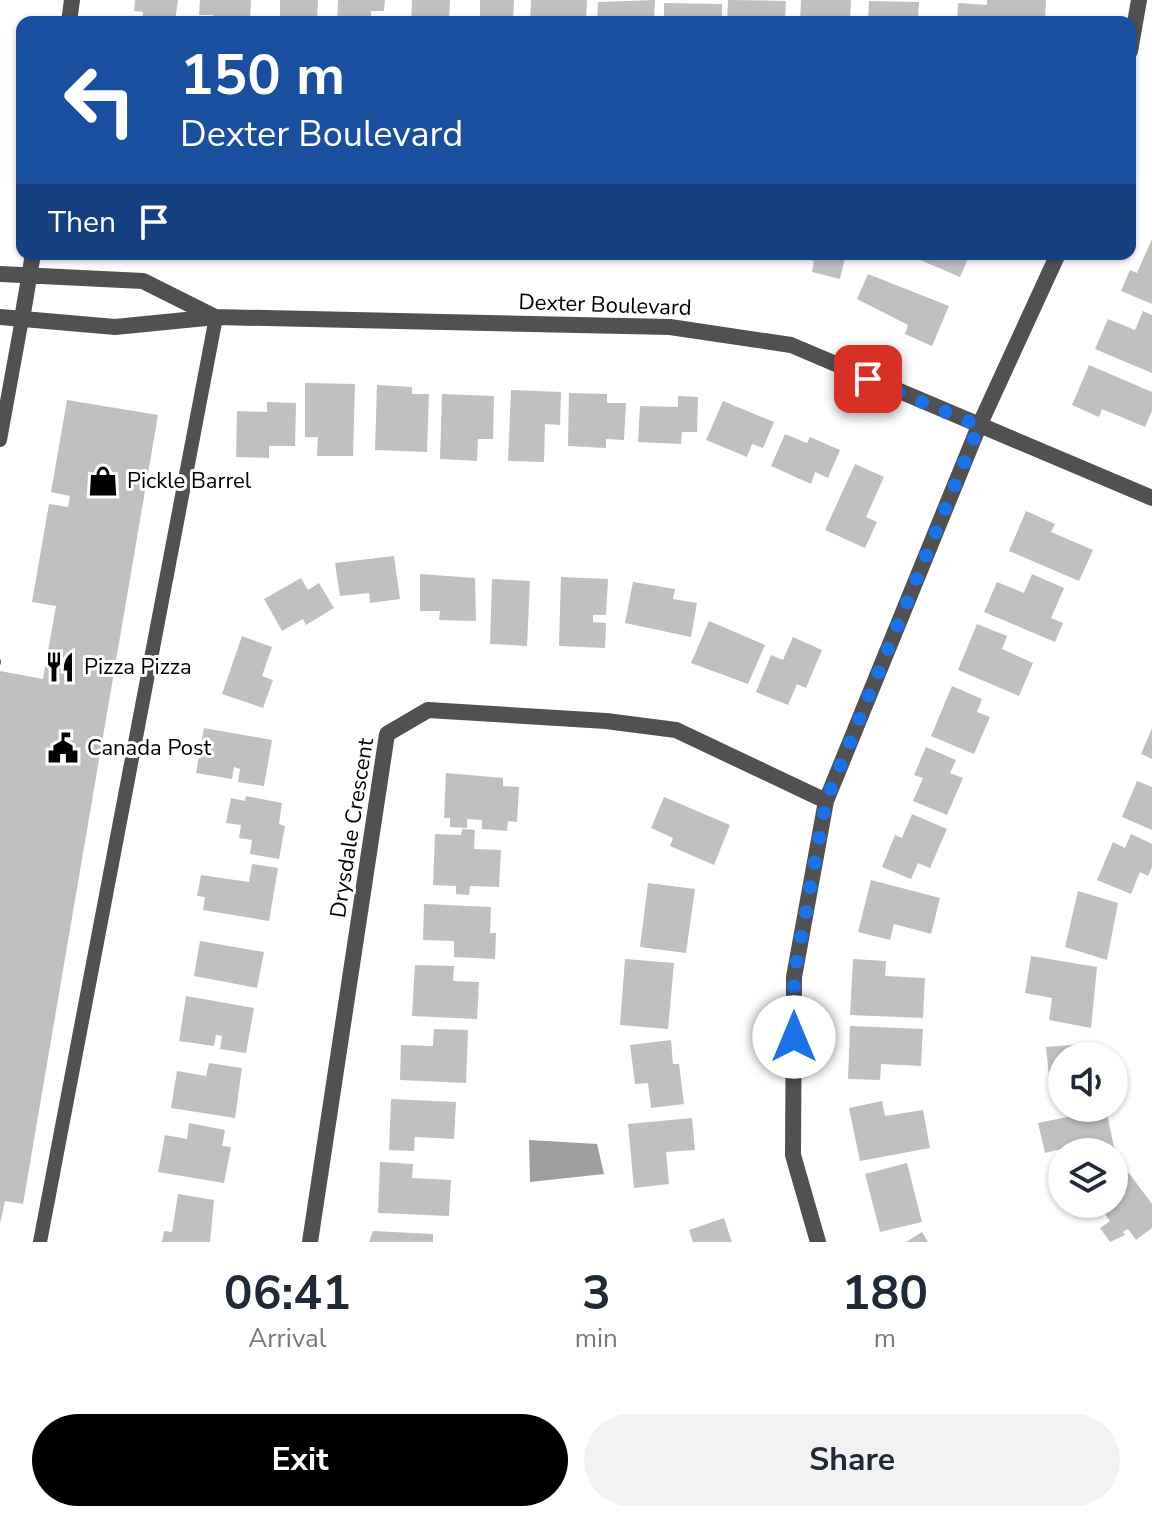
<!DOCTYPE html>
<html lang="en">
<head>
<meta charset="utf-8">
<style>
  body { margin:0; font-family:"Nunito Sans",sans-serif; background:#f2f2f3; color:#1f2937; height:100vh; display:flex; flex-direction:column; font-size:30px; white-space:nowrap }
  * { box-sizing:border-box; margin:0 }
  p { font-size:26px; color:#747a83 }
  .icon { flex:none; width:44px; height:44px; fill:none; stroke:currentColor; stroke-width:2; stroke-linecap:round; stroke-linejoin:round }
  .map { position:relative; height:1242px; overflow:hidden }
  .details { display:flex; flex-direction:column; background:#fff; flex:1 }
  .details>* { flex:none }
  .hud { position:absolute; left:16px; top:16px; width:1120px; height:244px; border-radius:16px; box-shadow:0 2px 6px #0004; background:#1a4fa0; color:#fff; overflow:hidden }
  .controls { position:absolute; left:1048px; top:1042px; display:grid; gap:16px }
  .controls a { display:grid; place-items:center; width:80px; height:80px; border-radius:50%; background:#fff; box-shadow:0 2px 6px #0004; font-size:40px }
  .pin { position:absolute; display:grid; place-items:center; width:68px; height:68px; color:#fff; margin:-34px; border-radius:16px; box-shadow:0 4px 12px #0006 }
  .me { position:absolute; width:88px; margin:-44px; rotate:0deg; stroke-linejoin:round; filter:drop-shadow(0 0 6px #0008) }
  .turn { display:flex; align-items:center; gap:28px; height:168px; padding:0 32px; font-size:36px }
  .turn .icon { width:104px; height:104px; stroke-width:2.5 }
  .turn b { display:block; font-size:56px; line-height:68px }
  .then { display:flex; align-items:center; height:76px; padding:0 32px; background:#0003; gap:16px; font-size:30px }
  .eta { display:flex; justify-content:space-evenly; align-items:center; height:136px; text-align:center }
  .eta b { font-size:48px; font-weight:700; line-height:56px }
  .cta { display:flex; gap:16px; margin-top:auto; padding:16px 32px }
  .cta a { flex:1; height:92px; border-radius:48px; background:#000; color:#fff; font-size:32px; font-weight:700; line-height:92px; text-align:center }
  .cta a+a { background:#f2f2f3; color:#1f2937 }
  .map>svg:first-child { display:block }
  .water { fill:#9f9f9f }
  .building { fill:#c0c0c0 }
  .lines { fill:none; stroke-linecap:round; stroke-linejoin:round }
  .path { stroke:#737373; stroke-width:5; stroke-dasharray:2 4; stroke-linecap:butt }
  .lane { stroke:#515151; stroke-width:14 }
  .street { stroke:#515151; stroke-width:16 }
  .route { stroke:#1a73e8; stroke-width:14; stroke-dasharray:0 25.2 }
  .labels { text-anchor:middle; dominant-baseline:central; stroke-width:6; stroke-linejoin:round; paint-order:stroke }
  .street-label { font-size:22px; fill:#000; stroke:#fff }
  .poi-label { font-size:22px; fill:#000; stroke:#fff; text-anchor:start }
</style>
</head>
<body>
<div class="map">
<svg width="1152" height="1242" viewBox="0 0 1152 1242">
  <rect width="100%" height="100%" fill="#fff"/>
  <path class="water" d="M529,1140L597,1144L604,1174L530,1182Z"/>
  <path class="building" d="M135,0H178L175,22H142L143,12L134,11Z
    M200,0H251L250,22H199V18L213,19V15H199Z
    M280,0H318L317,22H280Z
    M338,0H385L384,11H371V17L383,18V22H337Z
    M412,0H450L449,22H411Z
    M480,0H514L513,22H480Z
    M531,0H587L586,22H530Z
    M655,0L654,22H597L598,2Z
    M728,0L786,1L785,22H727Z
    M801,0H851L850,22H800Z
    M987,0H1046L1045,22H957L958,3L987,5Z
    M869,1L919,2L918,22H868Z
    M664,3L722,4V22H664Z
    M1152,239V304L1121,291L1130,270L1137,273Z
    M788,254H846L840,279L812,272L814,261Z
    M906,254H970L960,277Z
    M868,274L949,306L932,346L905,334L908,325L857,299Z
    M1143,311L1152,315V373L1095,349L1108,319L1135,330Z
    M1089,365L1152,392V411L1145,427L1102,409L1099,417L1072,405Z
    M305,383L355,384L353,456H317L318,437H305Z
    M377,385L412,387V394H429L427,452L375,450Z
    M511,390L561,392L560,425L545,424L544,462L508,461Z
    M569,393L607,394V403H626L624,440L606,439V448L568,446Z
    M442,394L494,396L493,439H478L477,461L440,459Z
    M678,396L698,397L697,432H682L681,444L638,442L640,406L678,407Z
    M67,400L158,415L23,1204L5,1201L0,1224V671L43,679L56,606L32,602L49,504L68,507L70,496L51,492Z
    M723,401L774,422L763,448L752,444L747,457L706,440Z
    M267,402L296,403L295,446H269V458L236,457L237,411L267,412Z
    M785,434L807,443L810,437L840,450L828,478L815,472L811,484L771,466Z
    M855,464L884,477L866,517L877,522L865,548L825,530Z
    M1026,511L1055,524L1051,532L1093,550L1079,581L1009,551Z
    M394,556L400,599L370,603L369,593L340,596L335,563Z
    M420,574L475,578L476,621L439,620L440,611H420Z
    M1032,574L1064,588L1051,618L1063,623L1055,642L984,612L997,582L1024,593Z
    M561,577L608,579L606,615H593V622L606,623L605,648L559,646Z
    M301,578L308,590L319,583L334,608L306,625L303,619L282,631L264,599Z
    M492,579L530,581L527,646L490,644Z
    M633,582L675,589L673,599L697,603L691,637L625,623Z
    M709,621L765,645L748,684L691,663Z
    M977,624L1007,636L1002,649L1033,663L1019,696L958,670Z
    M242,636L272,647L262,676L273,680L263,708L222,694Z
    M793,637L822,650L806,688L797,684L788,705L756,692L771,655L783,660Z
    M952,686L982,699L977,712L990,717L974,754L931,736Z
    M204,728L272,740L264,786L238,782L240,769L234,767L232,779L196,773Z
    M1152,728V759L1141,754Z
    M926,747L956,760L950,773L963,778L947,815L913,801L923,778L914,775Z
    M446,773L503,778V786L519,787L517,822L508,821L507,831L482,829V820L467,819V828L450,827V818H444Z
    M1137,781L1152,787V830L1122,817Z
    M246,796L282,803L279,824L285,826L279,859L250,854L252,840L239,838L241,825L226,823L231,798L245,801Z
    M664,797L730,825L714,865L670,846L673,838L651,828Z
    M912,814L947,829L930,868L918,863L911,879L882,867L895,835L902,838Z
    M462,829L475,830L474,849L501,850L499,887L470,886L469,895L456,894V886L433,885L435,834L461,835Z
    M1131,834L1152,844V867L1148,876L1140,872L1131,894L1097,880L1113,842L1125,848Z
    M252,864L278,868L269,921L203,910L205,897L197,896L201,875L249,882Z
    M871,880L940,898L931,934L894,924L890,940L858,932Z
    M648,883L695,889L686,953L640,947Z
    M1078,891L1118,903L1107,960L1065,947Z
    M424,904L491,907L490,933H496L495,959L454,957V941L423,940Z
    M200,941L264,952L257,988L194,976Z
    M1031,956L1097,967L1091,1028L1049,1020L1052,998L1025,993Z
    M625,959L674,963L668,1029L620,1025Z
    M853,959L886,961L885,976L925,978L923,1018L850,1015Z
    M415,965L454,966L453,981L479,982L477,1019L412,1016Z
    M186,996L254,1008L246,1053L220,1049L222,1036L216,1035L214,1046L179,1041Z
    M850,1026L923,1029L921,1066L881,1064L880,1080L848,1079Z
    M434,1029L468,1030L466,1083L400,1080L401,1045L433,1046Z
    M671,1040L673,1064H679L684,1104L651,1108L648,1083L635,1084L630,1045Z
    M1093,1043L1095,1056H1062V1085L1050,1086L1046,1047Z
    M209,1063L242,1068L235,1118L171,1108L177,1071L206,1076Z
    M391,1099L456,1102L454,1139L415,1137L414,1151L389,1150Z
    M882,1101L885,1116L923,1110L930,1148L860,1161L849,1108Z
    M1106,1109L1115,1152H1066L1065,1148L1045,1153L1038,1123Z
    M692,1118L695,1150L666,1152L669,1184L634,1188L628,1124Z
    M189,1123L225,1130L222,1146L231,1147L224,1183L158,1172L165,1135L187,1139Z
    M380,1162L413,1164L412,1178L451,1180L449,1216L378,1213Z
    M907,1163L922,1222L880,1232L865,1174Z
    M1129,1173L1152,1204V1228L1136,1240L1128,1229L1123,1232L1125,1235L1110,1242L1100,1228L1110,1221L1097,1204H1114V1184Z
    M178,1194L214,1200L210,1242H162L164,1231L172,1232Z
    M724,1218L732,1242H693L689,1230Z
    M373,1231L433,1234V1242H369Z
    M922,1232L928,1242H906Z"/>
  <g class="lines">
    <path class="path" d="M0,662H1"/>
    <path class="lane" d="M0,440L22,319
      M40,1242L216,317"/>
    <path class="street" d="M69,22L72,0
      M1130,51L1139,0
      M0,274L143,281L215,317
      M0,317L115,327L216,317L670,327L791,345L1152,498
      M22,319L33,254
      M310,1242L387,734L428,710L606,721L676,730L826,801
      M818,1242L793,1155L794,977L826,801L979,426L1058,254"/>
  </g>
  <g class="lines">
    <path class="route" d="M794,1037V977L826,801L979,426L868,379"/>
  </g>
  <defs>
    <g id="shop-bare" transform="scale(2.4)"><path d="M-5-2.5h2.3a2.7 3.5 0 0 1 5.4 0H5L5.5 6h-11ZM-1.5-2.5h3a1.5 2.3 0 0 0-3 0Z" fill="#000" stroke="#fff" stroke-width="2.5" paint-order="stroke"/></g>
    <g id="restaurant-bare" transform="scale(2.4)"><path d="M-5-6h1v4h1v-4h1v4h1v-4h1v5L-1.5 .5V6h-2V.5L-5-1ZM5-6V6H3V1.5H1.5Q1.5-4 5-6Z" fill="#000" stroke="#fff" stroke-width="2.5" paint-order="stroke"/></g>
    <g id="civic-bare" transform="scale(2.4)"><path d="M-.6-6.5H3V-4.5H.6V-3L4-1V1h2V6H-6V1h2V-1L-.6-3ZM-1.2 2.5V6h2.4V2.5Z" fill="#000" stroke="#fff" stroke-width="2.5" paint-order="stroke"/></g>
  </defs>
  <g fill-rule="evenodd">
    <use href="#shop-bare" x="103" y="481"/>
    <use href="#restaurant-bare" x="60" y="667"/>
    <use href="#civic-bare" x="63" y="748"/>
  </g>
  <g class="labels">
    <g class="street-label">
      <text transform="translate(605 305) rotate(2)">Dexter Boulevard</text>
      <text transform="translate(352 828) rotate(-81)">Drysdale Crescent</text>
    </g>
    <g class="poi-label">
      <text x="127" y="481">Pickle Barrel</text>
      <text x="84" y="667">Pizza Pizza</text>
      <text x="87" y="748">Canada Post</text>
    </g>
  </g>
</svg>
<div class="controls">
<a><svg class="icon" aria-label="sound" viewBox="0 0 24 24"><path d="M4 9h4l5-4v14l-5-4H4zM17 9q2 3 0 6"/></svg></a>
<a><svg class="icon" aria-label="layers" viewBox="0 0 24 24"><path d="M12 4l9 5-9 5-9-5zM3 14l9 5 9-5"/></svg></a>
</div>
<div class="pin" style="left:868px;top:379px;background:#d93025"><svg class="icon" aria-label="arrive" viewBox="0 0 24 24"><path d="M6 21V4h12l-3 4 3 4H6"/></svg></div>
<svg class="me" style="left:794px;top:1037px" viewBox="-20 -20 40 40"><circle r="19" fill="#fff"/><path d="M0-13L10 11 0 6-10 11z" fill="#1a73e8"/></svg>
<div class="hud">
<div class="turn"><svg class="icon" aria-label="left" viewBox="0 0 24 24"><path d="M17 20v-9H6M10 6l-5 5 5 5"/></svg><div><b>150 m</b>Dexter Boulevard</div></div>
<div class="then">Then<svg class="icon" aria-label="arrive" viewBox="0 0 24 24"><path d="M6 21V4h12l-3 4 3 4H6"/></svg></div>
</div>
</div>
<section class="details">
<div class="eta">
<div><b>06:41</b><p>Arrival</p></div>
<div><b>3</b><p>min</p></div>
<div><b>180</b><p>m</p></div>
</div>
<div class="cta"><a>Exit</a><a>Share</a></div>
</section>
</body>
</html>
